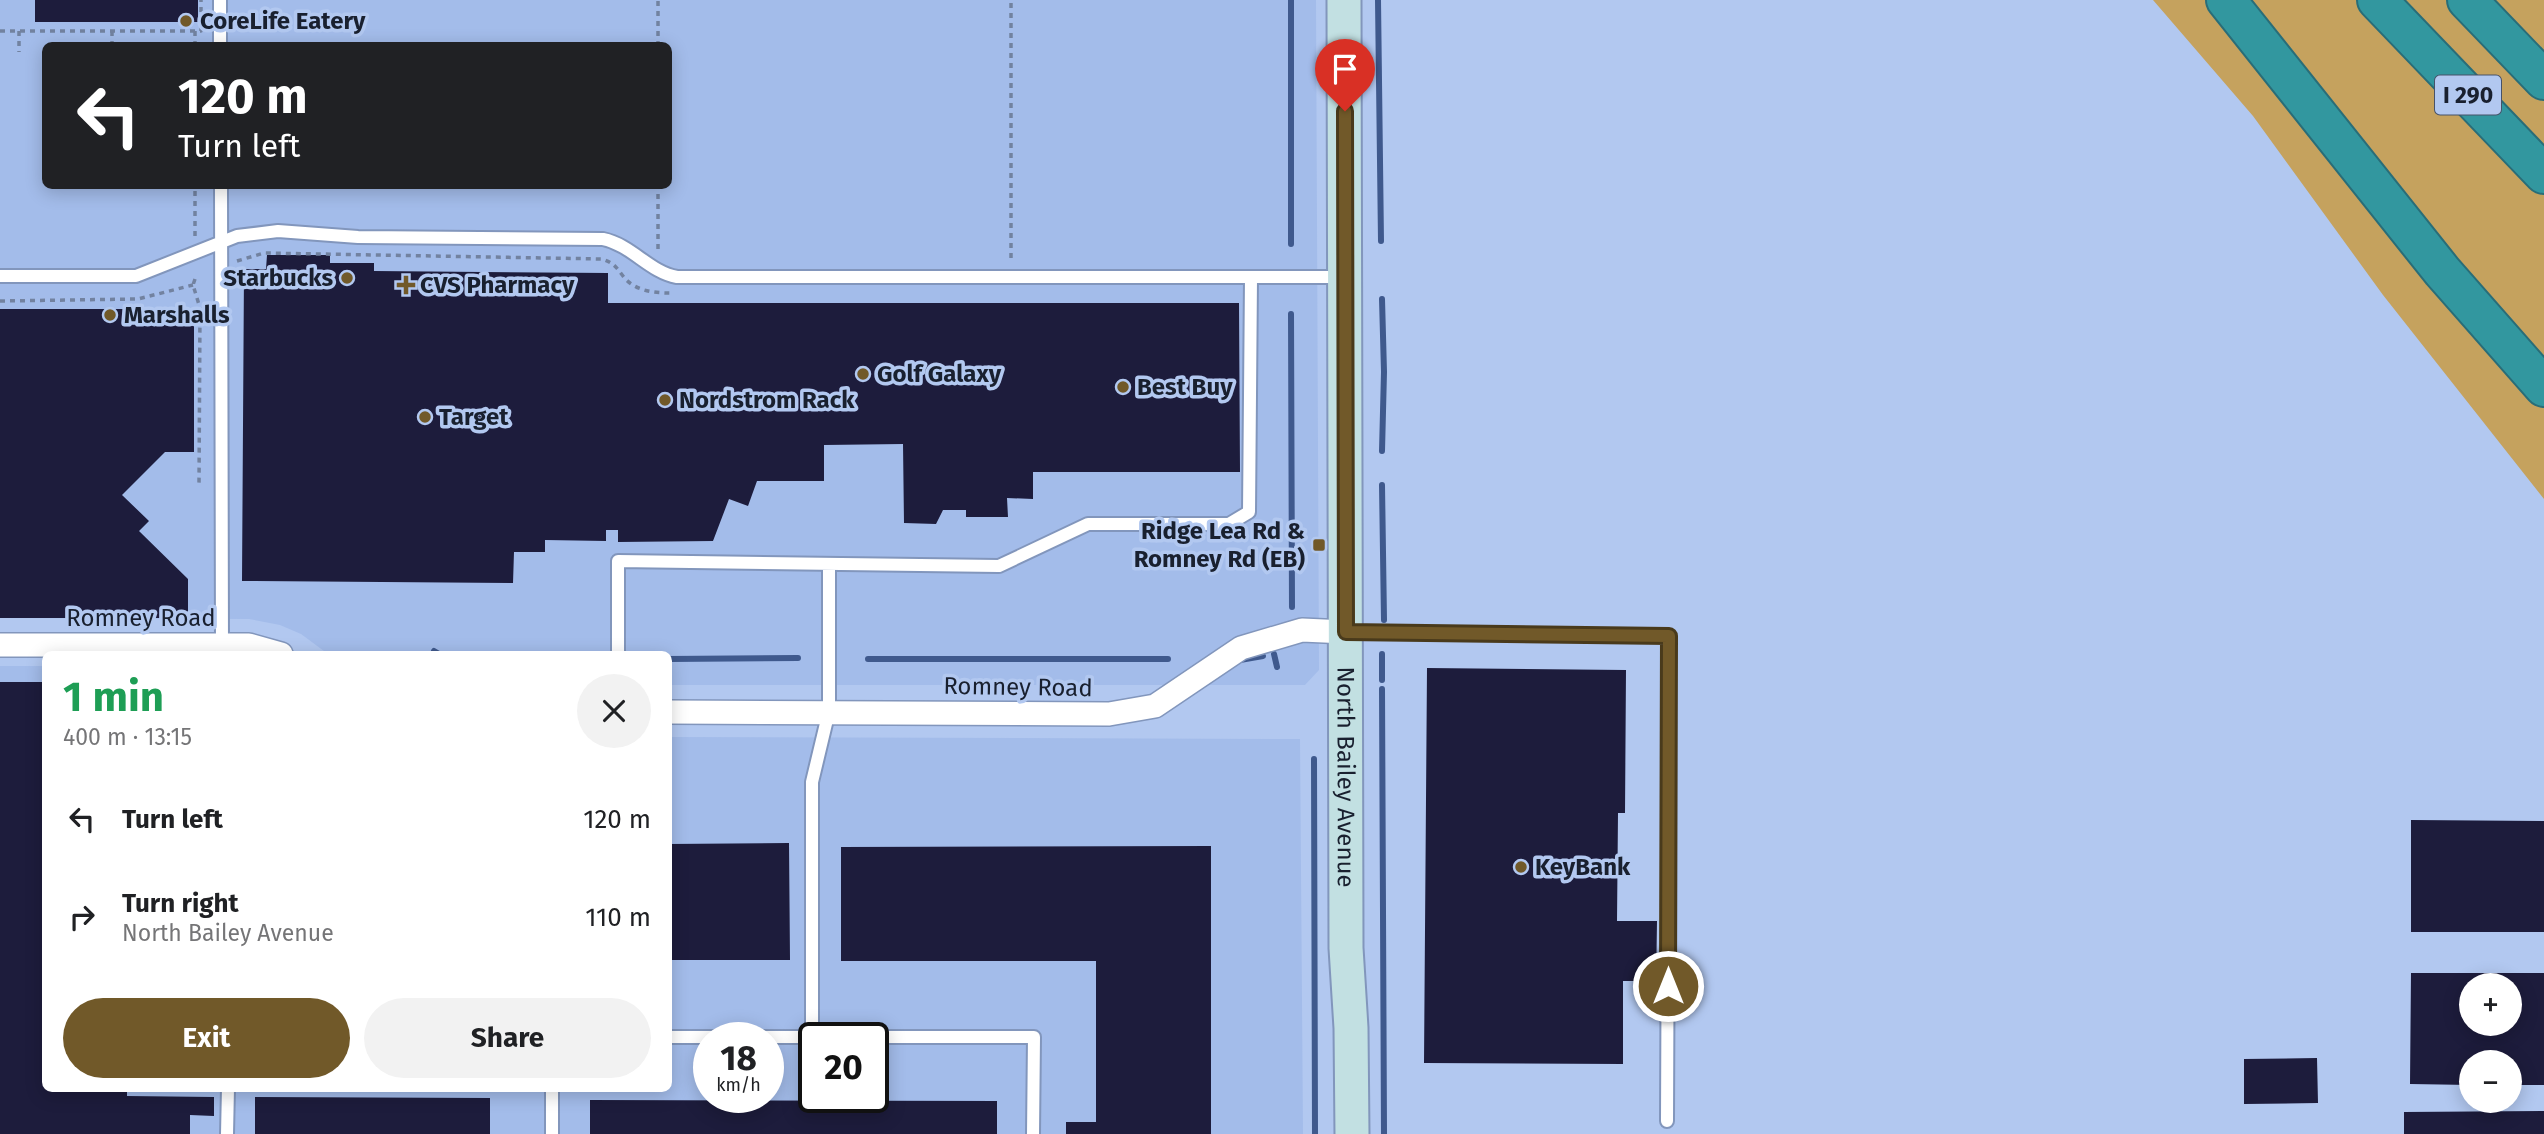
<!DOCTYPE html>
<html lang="en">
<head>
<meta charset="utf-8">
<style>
  body { margin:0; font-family:"Fira Sans",sans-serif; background:#f2f2f2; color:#202124; height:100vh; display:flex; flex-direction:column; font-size:26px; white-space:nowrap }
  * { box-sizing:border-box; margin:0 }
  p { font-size:23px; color:#757577 }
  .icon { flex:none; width:38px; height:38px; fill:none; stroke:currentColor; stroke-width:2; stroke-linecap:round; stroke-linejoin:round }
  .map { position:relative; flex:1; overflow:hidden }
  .drawer { position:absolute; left:42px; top:651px; width:630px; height:441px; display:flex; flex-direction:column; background:#fff; border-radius:10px; box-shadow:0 4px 18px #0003 }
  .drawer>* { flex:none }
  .guide { position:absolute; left:42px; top:42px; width:630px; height:147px; border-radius:10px; box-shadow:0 4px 18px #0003; background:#202124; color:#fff; overflow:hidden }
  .fabs { position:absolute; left:2459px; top:973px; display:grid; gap:14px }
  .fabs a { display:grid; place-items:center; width:63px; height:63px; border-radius:50%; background:#fff; box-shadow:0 4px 18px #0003; font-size:35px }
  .speed { position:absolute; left:693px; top:1022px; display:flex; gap:14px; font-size:35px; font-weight:700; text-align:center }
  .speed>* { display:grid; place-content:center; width:91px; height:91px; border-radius:50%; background:#fff; box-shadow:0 4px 18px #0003; line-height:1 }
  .speed small { font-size:18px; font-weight:400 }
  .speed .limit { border:4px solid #111; border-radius:10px; background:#fff; color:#111 }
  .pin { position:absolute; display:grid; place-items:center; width:60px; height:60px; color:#fff; margin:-72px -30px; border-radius:50% 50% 50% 0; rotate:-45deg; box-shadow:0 0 7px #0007 }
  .pin .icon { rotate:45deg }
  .me { position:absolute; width:77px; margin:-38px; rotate:0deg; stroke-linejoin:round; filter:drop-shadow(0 0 5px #0008) }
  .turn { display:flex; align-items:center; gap:24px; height:147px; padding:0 21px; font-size:32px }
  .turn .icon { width:91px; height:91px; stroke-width:2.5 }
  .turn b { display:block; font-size:49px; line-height:60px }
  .round { display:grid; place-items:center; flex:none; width:74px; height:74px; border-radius:37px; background:#f2f2f2 }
  .head { display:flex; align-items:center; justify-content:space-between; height:119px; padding:0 21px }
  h1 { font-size:42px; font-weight:700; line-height:52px; color:#1e9e55 }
  .cta { display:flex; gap:14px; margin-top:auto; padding:14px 21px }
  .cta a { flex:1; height:80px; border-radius:42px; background:#715929; color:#fff; font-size:28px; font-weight:700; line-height:80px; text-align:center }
  .cta a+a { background:#f2f2f2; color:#202124 }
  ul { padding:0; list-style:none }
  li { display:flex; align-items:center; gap:21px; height:98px; padding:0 21px }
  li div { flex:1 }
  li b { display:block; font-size:26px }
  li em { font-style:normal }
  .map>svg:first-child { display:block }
  .built { fill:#a3bcea; fill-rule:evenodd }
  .green { fill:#c5a25e }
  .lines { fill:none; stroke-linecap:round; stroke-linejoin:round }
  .stream { stroke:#3f598d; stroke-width:6 }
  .building { fill:#1d1c3c; fill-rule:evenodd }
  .lane-casing { stroke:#8296bc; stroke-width:16 }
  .street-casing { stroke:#8296bc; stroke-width:26 }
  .secondary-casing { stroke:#8296bc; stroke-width:37 }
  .highway-casing { stroke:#296d78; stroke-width:42 }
  .path { stroke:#7282a0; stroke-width:3.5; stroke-dasharray:5 5; stroke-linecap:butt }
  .lane { stroke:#fff; stroke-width:12 }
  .street { stroke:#fff; stroke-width:23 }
  .secondary { stroke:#c2e0e2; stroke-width:33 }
  .highway { stroke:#32979f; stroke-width:38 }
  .route-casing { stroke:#493a1b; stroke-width:18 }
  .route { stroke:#715929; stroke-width:12 }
  .poi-dot { fill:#715929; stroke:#b2c8f0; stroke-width:2.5 }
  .labels { text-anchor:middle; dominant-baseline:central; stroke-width:7; stroke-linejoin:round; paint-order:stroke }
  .shield { fill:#b2c8f0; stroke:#475269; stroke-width:2 }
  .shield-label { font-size:23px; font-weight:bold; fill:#19202f }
  .poi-label { font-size:24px; font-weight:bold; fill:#19202f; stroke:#b2c8f0; text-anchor:start }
  .street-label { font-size:24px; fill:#19202f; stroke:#b2c8f0 }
</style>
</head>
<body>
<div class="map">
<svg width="2544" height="1134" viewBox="0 0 2544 1134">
  <rect width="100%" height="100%" fill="#b2c8f0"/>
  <path class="built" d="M0,0H1316L1319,670L1305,685H669L668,654H328L301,634L280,625L249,619L0,618ZM46,46H668V186H46Z
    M0,666H45L46,1088H668L669,737L1300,739L1303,1134H0ZM709,1038H768V1097H709ZM814,1038H873V1097H814Z"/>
  <path class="green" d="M2153,0H2544V499L2383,295L2253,116Z"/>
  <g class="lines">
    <path class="stream" d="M1378,0L1381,241
      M1291,244V0
      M1291,314L1292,607
      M1382,451L1384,372L1382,299
      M1382,485L1384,620
      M434,651L439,654
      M1274,654L1277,667
      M1382,654V680
      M668,659L798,658
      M868,659H1168
      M1240,660L1263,656
      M1382,689L1384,1134
      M1314,759L1315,1134"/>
  </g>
  <path class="building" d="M35,0H198V22H35Z
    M267,255H330V263H374V271L608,273V303H1239L1240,472H1033V499L1007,498L1008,517H966V510H943L936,524L904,523L903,444L824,445V481H757L748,506L729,499L713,541L618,542V530H606V541L545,540V552H514L513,583L242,581L244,269H266Z
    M0,309H194V452H165L122,495L149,521L139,531L188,579V618H0Z
    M1427,668L1626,670L1625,813H1618L1617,921H1657L1656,987H1637V981H1623V1064L1424,1063Z
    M0,682H46V1088H127V1096L214,1097V1116L190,1115V1134H0Z
    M2411,820L2544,821V932H2411Z
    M789,843L790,960H668V844Z
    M1211,846V1134H1066V1122H1096V961H841V847Z
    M2411,973H2544V1085H2510V1062H2471V1085L2410,1084ZM2471,985H2510V1024H2471Z
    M2317,1058L2318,1103L2244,1104V1059Z
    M255,1097L490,1098V1134H255Z
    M590,1100L997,1101V1134H590Z
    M2544,1111V1134H2404V1112Z"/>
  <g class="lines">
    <g class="lane-casing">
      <path id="lane" d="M220,0V46
        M221,186L222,651
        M0,276H136L237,236L278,231L358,237L603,239C632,245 649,272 677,277H1345
        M1346,632L1669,636L1667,1121
        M618,654V561L999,566L1088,524H1229L1249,512L1251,278
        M668,1037H1034L1033,1134
        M812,1037V782L829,711V564
        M227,1134L228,1088
        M552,1134V1088"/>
    </g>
    <g class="street-casing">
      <path id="street" d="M0,645H249L281,654
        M668,712L1109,714L1155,706L1241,648L1302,630L1346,632"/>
    </g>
    <g class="secondary-casing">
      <g id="secondary">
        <path id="s1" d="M1344,0L1346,948L1351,1028L1352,1134"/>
      </g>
    </g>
    <g class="highway-casing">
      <path id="highway" d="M2226,0L2442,271L2544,387
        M2377,0L2544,174
        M2467,0L2544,80"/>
    </g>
    <path class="path" d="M0,31H201V0
      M19,31V52
      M112,31V46
      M195,31V46
      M658,46V0
      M195,236V186
      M658,249V186
      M1011,258V0
      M237,261L264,253L602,259C614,263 616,267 623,276C634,291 654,293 670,293
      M195,279L193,285L200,308L199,485
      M0,301L138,299L193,285"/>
    <use href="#lane" class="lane"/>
    <use href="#street" class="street"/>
    <use href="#secondary" class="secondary"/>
    <use href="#highway" class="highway"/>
  </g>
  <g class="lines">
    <g class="route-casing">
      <path id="route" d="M1345,111L1346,632L1669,636L1668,986"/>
    </g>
    <use href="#route" class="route"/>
  </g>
  <g class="poi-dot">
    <circle cx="186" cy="21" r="7"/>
    <circle cx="347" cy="278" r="7"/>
    <path d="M402.5 274.5h7v7h7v7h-7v7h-7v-7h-7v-7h7z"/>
    <circle cx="110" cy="315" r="7"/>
    <circle cx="863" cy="374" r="7"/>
    <circle cx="1123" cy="387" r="7"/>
    <circle cx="665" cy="400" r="7"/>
    <circle cx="425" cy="417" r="7"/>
    <rect x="1312" y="538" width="14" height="14" rx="3.5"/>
    <circle cx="1521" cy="867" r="7"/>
  </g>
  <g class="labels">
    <rect class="shield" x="2435" y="75.5" width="66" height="39" rx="5"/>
    <g class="shield-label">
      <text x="2468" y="95">I 290</text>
    </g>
    <g class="poi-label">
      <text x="200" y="21">CoreLife Eatery</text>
      <text x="333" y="278" text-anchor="end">Starbucks</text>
      <text x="420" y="285">CVS Pharmacy</text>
      <text x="124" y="315">Marshalls</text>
      <text x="877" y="374">Golf Galaxy</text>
      <text x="1137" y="387">Best Buy</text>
      <text x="679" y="400">Nordstrom Rack</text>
      <text x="439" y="417">Target</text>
      <text x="1305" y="531" text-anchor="end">Ridge Lea Rd &amp;<tspan x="1305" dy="28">Romney Rd (EB)</tspan></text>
      <text x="1535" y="867">KeyBank</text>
    </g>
    <g class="street-label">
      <text x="141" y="618">Romney Road</text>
      <text transform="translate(1018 687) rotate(1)">Romney Road</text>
      <text stroke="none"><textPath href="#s1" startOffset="777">North Bailey Avenue</textPath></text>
    </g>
  </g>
</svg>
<div class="fabs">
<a>+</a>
<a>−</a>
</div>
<div class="speed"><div>18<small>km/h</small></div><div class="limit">20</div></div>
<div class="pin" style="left:1345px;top:111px;background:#d93025"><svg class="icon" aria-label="arrive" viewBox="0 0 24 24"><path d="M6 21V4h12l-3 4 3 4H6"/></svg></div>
<svg class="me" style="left:1668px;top:986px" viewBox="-20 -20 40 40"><circle r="17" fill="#715929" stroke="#fff" stroke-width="3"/><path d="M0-11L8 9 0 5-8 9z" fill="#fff"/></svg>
<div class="guide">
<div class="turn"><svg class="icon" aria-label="left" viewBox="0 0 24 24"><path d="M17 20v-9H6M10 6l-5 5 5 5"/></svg><div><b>120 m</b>Turn left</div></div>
</div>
<section class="drawer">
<div class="head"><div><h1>1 min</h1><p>400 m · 13:15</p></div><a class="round"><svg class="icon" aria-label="close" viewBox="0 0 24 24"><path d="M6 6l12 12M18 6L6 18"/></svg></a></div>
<ul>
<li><svg class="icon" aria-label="left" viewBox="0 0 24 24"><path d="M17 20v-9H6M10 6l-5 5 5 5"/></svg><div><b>Turn left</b></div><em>120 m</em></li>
<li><svg class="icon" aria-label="right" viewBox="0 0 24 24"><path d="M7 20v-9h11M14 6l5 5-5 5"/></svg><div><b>Turn right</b><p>North Bailey Avenue</p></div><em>110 m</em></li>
</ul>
<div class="cta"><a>Exit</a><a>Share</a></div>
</section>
</div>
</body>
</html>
